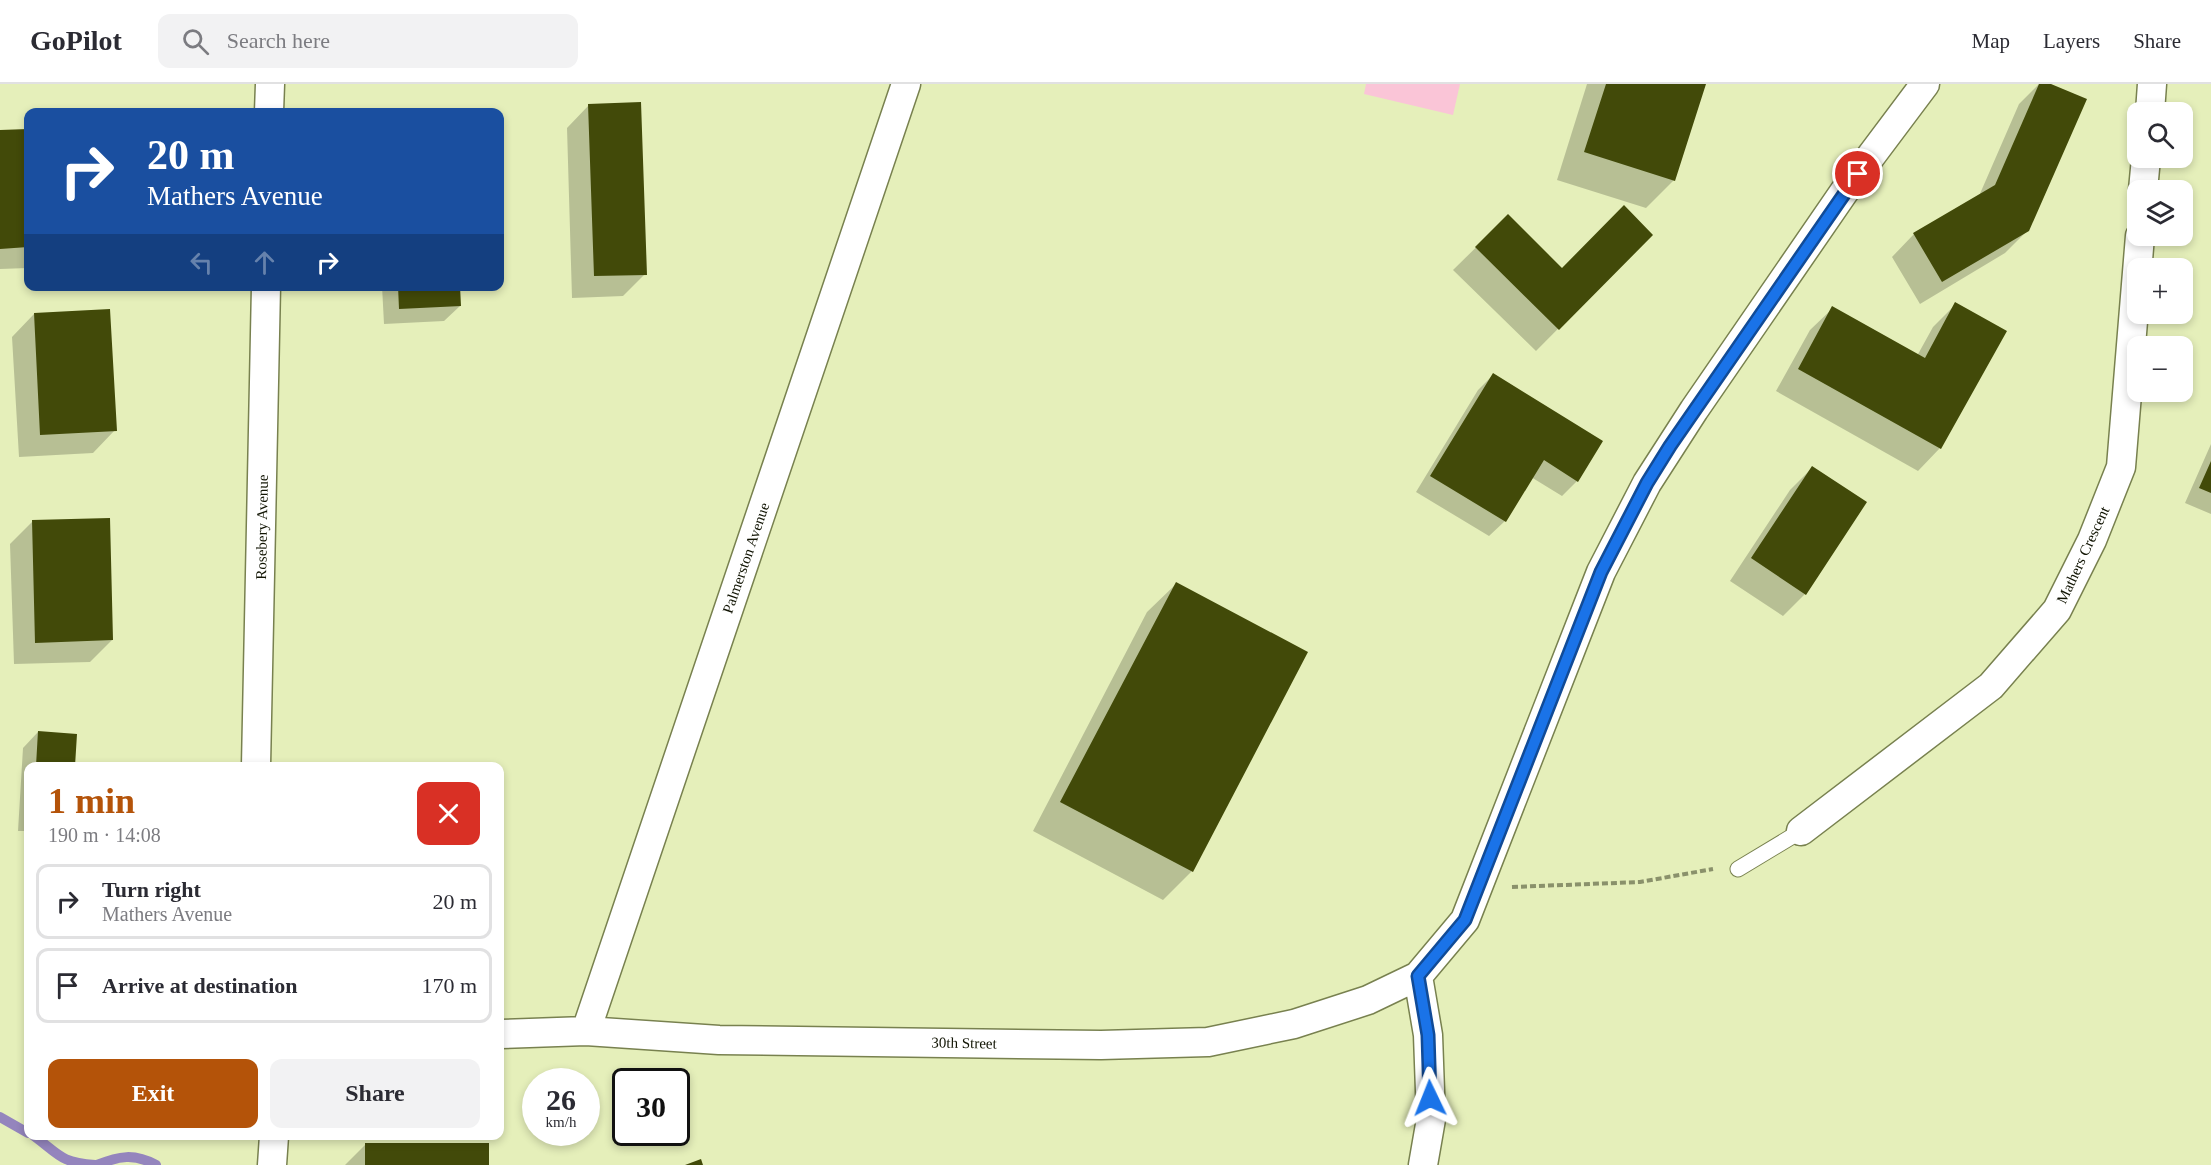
<!DOCTYPE html>
<html lang="en">
<head>
<meta charset="utf-8">
<style>
  body { margin:0; font-family:"Times New Roman",serif; background:#f2f2f3; color:#2b2b33; height:100vh; display:flex; flex-direction:column; font-size:22px; white-space:nowrap }
  * { box-sizing:border-box; margin:0 }
  p { font-size:20px; color:#7c7c81 }
  .icon { flex:none; width:33px; height:33px; fill:none; stroke:currentColor; stroke-width:2; stroke-linecap:round; stroke-linejoin:round }
  .map { position:relative; flex:1; overflow:hidden }
  .drawer { position:absolute; left:24px; top:678px; width:480px; height:378px; display:flex; flex-direction:column; background:#fff; border-radius:12px; box-shadow:0 3px 9px #0003 }
  .drawer>* { flex:none }
  .guide { position:absolute; left:24px; top:24px; width:480px; height:183px; border-radius:12px; box-shadow:0 3px 9px #0003; background:#1a4fa0; color:#fff; overflow:hidden }
  .controls { position:absolute; left:2127px; top:18px; display:grid; gap:12px }
  .controls a { display:grid; place-items:center; width:66px; height:66px; border-radius:12px; background:#fff; box-shadow:0 3px 9px #0003; font-size:30px }
  .speed { position:absolute; left:522px; top:984px; display:flex; gap:12px; font-size:30px; font-weight:700; text-align:center }
  .speed>* { display:grid; place-content:center; width:78px; height:78px; border-radius:50%; background:#fff; box-shadow:0 3px 9px #0003; line-height:1 }
  .speed small { font-size:15px; font-weight:400 }
  .speed .limit { border:3px solid #111; border-radius:9px; background:#fff; color:#111 }
  .pin { position:absolute; display:grid; place-items:center; width:51px; height:51px; color:#fff; margin:-26px; border:3px solid #fff; border-radius:50%; box-shadow:0 2px 6px #0007 }
  .me { position:absolute; width:66px; margin:-33px; rotate:358deg; stroke-linejoin:round; filter:drop-shadow(0 0 4px #0008) }
  .turn { display:flex; align-items:center; gap:21px; height:126px; padding:0 24px; font-size:27px }
  .turn .icon { width:78px; height:78px; stroke-width:2.5 }
  .turn b { display:block; font-size:42px; line-height:51px }
  .lanes { display:flex; align-items:center; height:57px; padding:0 24px; background:#0003; justify-content:center; gap:30px; direction:ltr }
  .lanes .off { opacity:.35 }
  .round { display:grid; place-items:center; flex:none; width:63px; height:63px; border-radius:12px; background:#f2f2f3 }
  .headline { display:flex; align-items:center; justify-content:space-between; height:102px; padding:0 24px }
  h1 { font-size:36px; font-weight:700; line-height:45px; color:#b45309 }
  .action { display:flex; gap:12px; margin-top:auto; padding:12px 24px }
  .action a { flex:1; height:69px; border-radius:12px; background:#b45309; color:#fff; font-size:24px; font-weight:700; line-height:69px; text-align:center }
  .action a+a { background:#f2f2f3; color:#2b2b33 }
  ul { padding:0; list-style:none }
  li { display:flex; align-items:center; gap:18px; height:75px; margin:0 12px 9px; padding:0 12px; border:3px solid #e1e1e2; border-radius:12px }
  li div { flex:1 }
  li b { display:block; font-size:22px }
  li em { font-style:normal }
  header { display:flex; align-items:center; gap:36px; box-sizing:border-box; height:84px; padding:0 30px; background:#fff; border-bottom:2px solid #e1e1e2 }
  header strong { font-size:28px }
  nav { display:flex; gap:33px; margin-inline-start:auto; font-size:21px }
  .search { width:420px; height:54px; background:#f2f2f3; display:flex; align-items:center; gap:15px; box-sizing:border-box; padding:0 21px; border-radius:12px; color:#7c7c81; font-size:22px }
  .map>svg:first-child { display:block }
  .green { fill:#fac5d7 }
  .shadow { fill:#0003 }
  .lines { fill:none; stroke-linecap:round; stroke-linejoin:round }
  .stream { stroke:#9485bd; stroke-width:10 }
  .building { fill:#424a09 }
  .service-casing { stroke:#78814f; stroke-width:17 }
  .minor-casing { stroke:#78814f; stroke-width:31 }
  .path { stroke:#8a916b; stroke-width:4; stroke-dasharray:6 3; stroke-linecap:butt }
  .service { stroke:#fff; stroke-width:15 }
  .minor { stroke:#fff; stroke-width:28 }
  .route-casing { stroke:#114b97; stroke-width:15 }
  .route { stroke:#1a73e8; stroke-width:10 }
  .labels { text-anchor:middle; dominant-baseline:central; stroke-width:6; stroke-linejoin:round; paint-order:stroke }
  .street-label { font-size:15px; fill:#111403; stroke:#fff }
</style>
</head>
<body>
<header>
<strong>GoPilot</strong>
<div class="search"><svg class="icon" aria-label="search" viewBox="0 0 24 24"><circle cx="10" cy="10" r="6"/><path d="M15 15l6 6"/></svg>Search here</div>
<nav><a>Map</a><a>Layers</a><a>Share</a></nav>
</header>
<div class="map">
<svg width="2211" height="1081" viewBox="0 0 2211 1081">
  <rect width="100%" height="100%" fill="#e5efba"/>
  <path class="green" d="M1366,0H1460L1453,31L1364,10Z"/>
  <path class="shadow" d="M1587,0H1704L1674,96L1646,124L1557,96Z
    M2039,0H2048L2028,146L2005,169L1920,220L1892,173L1914,150L1979,112L2019,20Z
    M589,21L645,190L623,212L572,214L567,44Z
    M28,47V184L0,185V48Z
    M1508,132L1562,186L1651,151L1536,267L1453,186Z
    M382,202H459L460,222L444,237L384,240Z
    M1956,220L1940,364L1918,387L1776,307L1810,246L1833,224L1917,272L1933,243Z
    M34,230L115,346L93,369L19,373L12,253Z
    M1493,291L1577,397L1562,412L1531,393L1505,437L1489,452L1416,408L1478,306Z
    M2211,360V430L2185,419Z
    M1812,384L1805,510L1783,532L1730,497L1790,406Z
    M32,438L112,556L90,578L14,580L10,460Z
    M1176,500L1306,569L1192,787L1163,816L1033,747L1147,528Z
    M38,648L76,651L74,682H28V747H18L23,664Z
    M366,1060L488,1081H345Z"/>
  <g class="lines">
    <path class="stream" d="M0,1033L28,1049
      M34,1052C60,1071 59,1078 95,1081
      M97,1081C119,1072 134,1069 156,1081"/>
  </g>
  <path class="building" d="M1606,0H1706L1675,97L1584,68Z
    M2039,0H2051L2087,15L2029,147L1942,198L1913,149L1995,101Z
    M641,18L647,191L594,192L588,20Z
    M453,26V28H429V27Z
    M28,45V163L0,165V46Z
    M1624,121L1653,151L1559,246L1475,163L1508,130L1562,184Z
    M398,202H460L461,222L399,225Z
    M1955,218L2007,247L1941,365L1798,285L1832,222L1925,274Z
    M110,225L117,347L40,351L34,229Z
    M1493,289L1603,357L1578,398L1544,376L1506,438L1430,392Z
    M2211,377V409L2199,404Z
    M1812,382L1867,418L1806,511L1751,474Z
    M110,434L113,556L35,559L32,436Z
    M1176,498L1308,568L1193,788L1060,718Z
    M38,647L77,650L75,682H36Z
    M365,1059H489V1081H365Z
    M701,1075L703,1081H685Z"/>
  <g class="lines">
    <g class="service-casing">
      <path id="service" d="M1738,785L1801,747"/>
    </g>
    <g class="minor-casing">
      <path id="minor" d="M269,28L270,0
        M2150,28L2152,0
        M2143,106L2146,74
        M256,682L266,202
        M1801,747L1991,602L2057,526L2092,456L2121,383L2140,152
        M586,947L906,0
        M500,950L586,947L719,956L1101,961L1208,958L1294,940L1368,916L1418,892
        M272,1081L274,1052
        M1423,1081L1431,1035L1428,951L1418,892L1465,836L1601,488L1647,399L1694,326L1844,108L1925,0"/>
    </g>
    <path class="path" d="M1512,803L1640,798L1713,785"/>
    <use href="#service" class="service"/>
    <use href="#minor" class="minor"/>
  </g>
  <g class="lines">
    <g class="route-casing">
      <path id="route" d="M1430,1014L1428,951L1418,892L1465,836L1601,488L1647,399L1670,362L1858,90"/>
    </g>
    <use href="#route" class="route"/>
  </g>
  <g class="labels">
    <g class="street-label">
      <text transform="translate(262 443) rotate(-89)">Rosebery Avenue</text>
      <text transform="translate(2083 471) rotate(-65)">Mathers Crescent</text>
      <text transform="translate(746 474) rotate(-71)">Palmerston Avenue</text>
      <text transform="translate(964 959) rotate(1)">30th Street</text>
    </g>
  </g>
</svg>
<div class="controls">
<a><svg class="icon" aria-label="search" viewBox="0 0 24 24"><circle cx="10" cy="10" r="6"/><path d="M15 15l6 6"/></svg></a>
<a><svg class="icon" aria-label="layers" viewBox="0 0 24 24"><path d="M12 4l9 5-9 5-9-5zM3 14l9 5 9-5"/></svg></a>
<a>+</a>
<a>−</a>
</div>
<div class="speed"><div>26<small>km/h</small></div><div class="limit">30</div></div>
<div class="pin" style="left:1858px;top:90px;background:#d93025"><svg class="icon" aria-label="arrive" viewBox="0 0 24 24"><path d="M6 21V4h12l-3 4 3 4H6"/></svg></div>
<svg class="me" style="left:1430px;top:1014px" viewBox="-20 -20 40 40"><path d="M0-17L14 15 0 8-14 15z" fill="#1a73e8" stroke="#fff" stroke-width="4"/></svg>
<div class="guide">
<div class="turn"><svg class="icon" aria-label="right" viewBox="0 0 24 24"><path d="M7 20v-9h11M14 6l5 5-5 5"/></svg><div><b>20 m</b>Mathers Avenue</div></div>
<div class="lanes"><svg class="icon off" aria-label="left" viewBox="0 0 24 24"><path d="M17 20v-9H6M10 6l-5 5 5 5"/></svg><svg class="icon off" aria-label="ahead" viewBox="0 0 24 24"><path d="M12 20V5M6 11l6-6 6 6"/></svg><svg class="icon" aria-label="right" viewBox="0 0 24 24"><path d="M7 20v-9h11M14 6l5 5-5 5"/></svg></div>
</div>
<section class="drawer">
<div class="headline"><div><h1>1 min</h1><p>190 m · 14:08</p></div><a class="round" style="background:#d93025;color:#fff"><svg class="icon" aria-label="close" viewBox="0 0 24 24"><path d="M6 6l12 12M18 6L6 18"/></svg></a></div>
<ul>
<li><svg class="icon" aria-label="right" viewBox="0 0 24 24"><path d="M7 20v-9h11M14 6l5 5-5 5"/></svg><div><b>Turn right</b><p>Mathers Avenue</p></div><em>20 m</em></li>
<li><svg class="icon" aria-label="arrive" viewBox="0 0 24 24"><path d="M6 21V4h12l-3 4 3 4H6"/></svg><div><b>Arrive at destination</b></div><em>170 m</em></li>
</ul>
<div class="action"><a>Exit</a><a>Share</a></div>
</section>
</div>
</body>
</html>
